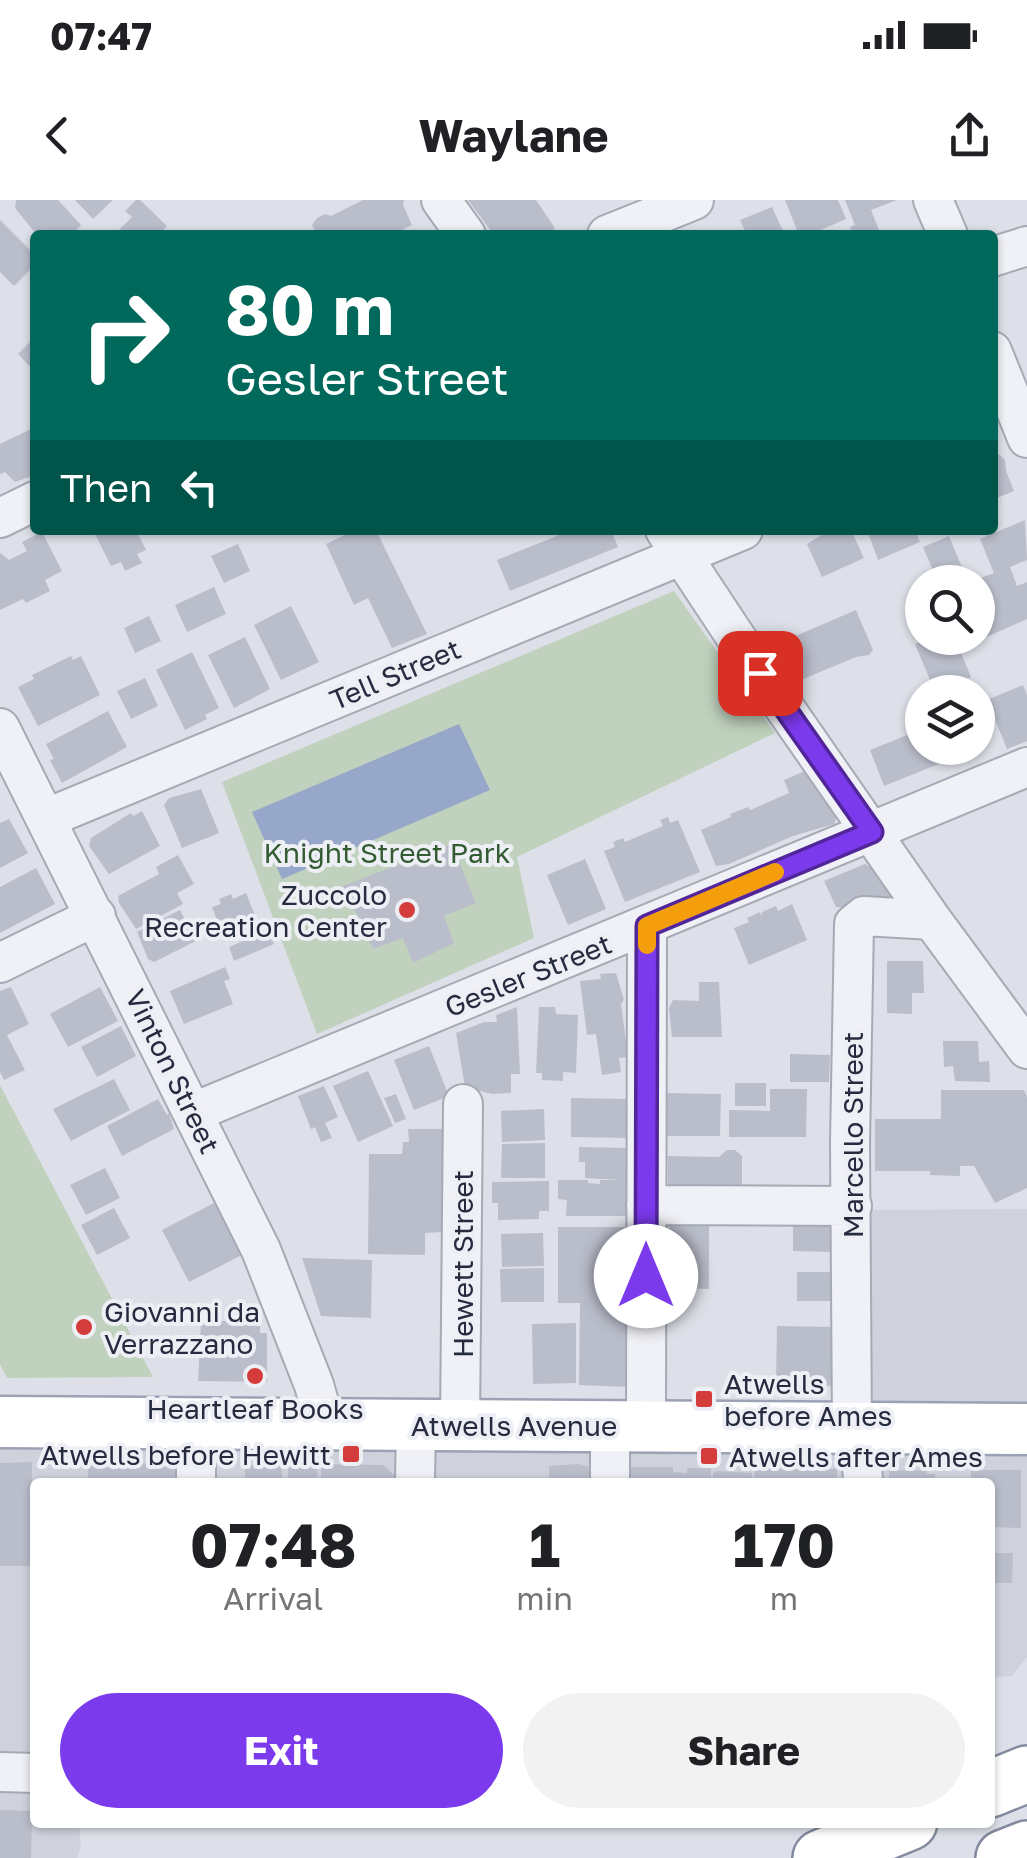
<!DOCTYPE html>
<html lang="en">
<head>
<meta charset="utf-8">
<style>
  body { margin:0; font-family:"Golos Text",sans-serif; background:#f2f2f2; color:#202124; height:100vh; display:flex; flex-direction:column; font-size:38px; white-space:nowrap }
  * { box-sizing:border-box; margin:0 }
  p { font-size:32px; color:#757577 }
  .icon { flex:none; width:55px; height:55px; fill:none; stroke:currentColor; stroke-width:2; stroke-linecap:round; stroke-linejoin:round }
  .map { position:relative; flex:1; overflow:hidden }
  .sheet { position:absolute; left:30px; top:1278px; width:965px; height:350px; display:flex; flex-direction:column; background:#fff; border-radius:10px; box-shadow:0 2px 8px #0004 }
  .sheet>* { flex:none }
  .guide { position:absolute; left:30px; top:30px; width:968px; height:305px; border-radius:10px; box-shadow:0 2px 8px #0004; background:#00695c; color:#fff; overflow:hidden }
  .tools { position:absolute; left:905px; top:365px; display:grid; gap:20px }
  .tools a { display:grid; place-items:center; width:90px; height:90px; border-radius:50%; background:#fff; box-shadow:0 2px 8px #0004; font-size:50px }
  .pin { position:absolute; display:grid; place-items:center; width:85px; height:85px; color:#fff; margin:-42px; border-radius:20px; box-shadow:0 5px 15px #0006 }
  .me { position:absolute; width:110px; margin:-55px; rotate:0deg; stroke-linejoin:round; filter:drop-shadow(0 0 8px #0008) }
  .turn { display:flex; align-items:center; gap:35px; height:210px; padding:0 30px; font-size:45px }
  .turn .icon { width:130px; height:130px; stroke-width:2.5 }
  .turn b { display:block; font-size:70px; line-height:85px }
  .then { display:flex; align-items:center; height:95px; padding:0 30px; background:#0003; gap:20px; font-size:38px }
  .eta { display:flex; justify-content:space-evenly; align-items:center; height:170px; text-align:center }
  .eta b { font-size:60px; font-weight:700; line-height:70px }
  .button { display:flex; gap:20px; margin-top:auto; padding:20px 30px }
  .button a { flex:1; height:115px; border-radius:60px; background:#7c3aed; color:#fff; font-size:40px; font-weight:700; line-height:115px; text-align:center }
  .button a+a { background:#f2f2f2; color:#202124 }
  .status { display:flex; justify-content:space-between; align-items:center; height:70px; padding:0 50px; background:#fff; direction:ltr }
  .status svg { height:28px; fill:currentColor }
  header { display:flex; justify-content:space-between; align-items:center; height:130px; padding:0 30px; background:#fff; font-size:45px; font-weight:700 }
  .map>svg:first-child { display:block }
  .built { fill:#cfd2dd }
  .green { fill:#c0d2be }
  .water { fill:#96a7ca }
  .building { fill:#babecb }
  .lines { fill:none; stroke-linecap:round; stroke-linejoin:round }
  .minor-casing { stroke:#a6aab5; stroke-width:42 }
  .major-casing { stroke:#9ca2b4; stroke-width:55 }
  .highway-casing { stroke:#848b9f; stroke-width:60 }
  .minor { stroke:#f0f1f6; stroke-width:38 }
  .major { stroke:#fff; stroke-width:50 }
  .highway { stroke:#fff; stroke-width:55 }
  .route-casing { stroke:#51269a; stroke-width:25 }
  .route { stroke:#7c3aed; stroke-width:18 }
  .slow { stroke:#f59e0b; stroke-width:18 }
  .poi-dot { fill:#d43b3b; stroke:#edeff5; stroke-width:4 }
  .labels { text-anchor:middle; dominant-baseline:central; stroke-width:8; stroke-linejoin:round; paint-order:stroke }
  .street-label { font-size:28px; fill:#262b3f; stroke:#edeff5 }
  .park-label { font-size:28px; fill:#345c33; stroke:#edeff5 }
  .poi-label { font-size:28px; fill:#262b3f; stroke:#edeff5; text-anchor:start }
</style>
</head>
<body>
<div class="status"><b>07:47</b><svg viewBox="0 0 49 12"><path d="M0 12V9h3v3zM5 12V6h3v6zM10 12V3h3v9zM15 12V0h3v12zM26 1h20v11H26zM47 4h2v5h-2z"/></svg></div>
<header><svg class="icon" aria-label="back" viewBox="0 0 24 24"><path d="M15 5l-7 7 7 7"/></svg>Waylane<svg class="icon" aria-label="share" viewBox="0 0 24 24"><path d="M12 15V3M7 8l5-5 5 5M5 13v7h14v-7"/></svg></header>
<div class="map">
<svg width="1027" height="1658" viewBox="0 0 1027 1658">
  <rect width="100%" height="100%" fill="#dde0e8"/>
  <path class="built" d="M1027,1009V1457L1012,1476L990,1477V1282H35V1622L79,1623L81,1647L77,1658H0V1213L847,1217L844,1010Z"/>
  <path class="green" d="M674,391L775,533L517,657L534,738L317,834L222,582Z
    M0,885L153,1177L7,1178L0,1164Z"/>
  <path class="water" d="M459,524L490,590L282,679L252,612Z"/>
  <path class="building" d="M16,0H58L81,25L72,35L36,34L15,8Z
    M75,0H113L93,19Z
    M136,0H140L167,26L158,35H114L132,17L125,11Z
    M363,0H404L403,5L412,25L392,35H317L312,25L317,18L325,14L331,16Z
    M468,0H536L555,28L549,35H494Z
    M785,0H838L846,19L809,35H799Z
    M845,0H897L871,10L881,35H853L850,27L855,25Z
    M772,7L785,35H747L740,20Z
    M0,20L35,55V65L14,86L0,72Z
    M35,137V172L18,154Z
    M35,227V275L15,282L5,272L0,274V244Z
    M999,254L1005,260L1006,271L1014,291L992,300V257Z
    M1025,320L1027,360L1010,367L1017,386L1027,382V419L964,447L961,438H978V382H970L994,373L980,339Z
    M93,330H136L146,350L137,354L142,363L125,371L121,362L111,366Z
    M355,330H376L427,434L392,448L368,398L354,405L326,344Z
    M572,330H611L618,347L510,391L497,360Z
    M830,330H851L864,358L822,377L807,344Z
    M867,330H915L920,342L878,360Z
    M42,332L62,371L45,380L50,391L26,403L23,399L0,410V353L9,360L27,351L22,342Z
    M949,336L968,382H938L923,347Z
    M238,344L250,371L224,383L211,356Z
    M214,387L226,414L187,432L175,405Z
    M291,406L319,462L281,480L254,425Z
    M856,410L873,450L869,455L856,457L796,482L789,480L781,462L774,459L772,446Z
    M149,416L161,441L135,453L124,428Z
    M245,437L270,489L234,508L208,455Z
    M932,438H955L971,477L935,492L915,444Z
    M192,452L219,508L205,515L207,519L185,530L156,470Z
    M71,456L73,460L81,456L100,495L38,526L18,487L34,479L32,475Z
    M145,478L158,506L131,519L117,491Z
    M1023,485L1027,495V541L1007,549L987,500Z
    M108,511L127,547L62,583L50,560L54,559L46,544Z
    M922,529V548H935L941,563L884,586L870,550Z
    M805,571L837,615L834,624L793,636L729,664L716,666L701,630L731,617L730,614L748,607L750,610L789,593L784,580Z
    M201,589L219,633L182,648L164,605L169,598Z
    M142,611L160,646L109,674L89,646L91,638L131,613L133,616Z
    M668,617L670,623L678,620L700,672L625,702L604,651L615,647L613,642L623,638L625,642L663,626L660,620Z
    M9,619L28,653L0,668V623Z
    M452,644L476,703L444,716L454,743L413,763L403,738L373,749L343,686Z
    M178,655L194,684L177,693L183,704L136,729L119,703L118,696L159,674L156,667Z
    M585,659L606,709L568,725L547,675Z
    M865,664L872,668L895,701L890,708L836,707L824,681Z
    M36,668L55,704L0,733V687Z
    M246,693L259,725L224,739L212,707L221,704L219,699L231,694L233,699Z
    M792,704L807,740L749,765L734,728L749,722L747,718L760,712L762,717V712L776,706L778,711Z
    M180,710L196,741L154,762L148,759L137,732Z
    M269,730L274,744L234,761L229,747Z
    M887,761H923L924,793H912V814L887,813Z
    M225,767L230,779L224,781L233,804L184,824L170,791Z
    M616,773L624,800L621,804L628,857L619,858L621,872L602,875L596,834L587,835L580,781L601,779L600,774Z
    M699,782H719L722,837H672L669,808L673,800L699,801Z
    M11,787L29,824L7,835L25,870L4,880L0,872V791Z
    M100,787L118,821L68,847L50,814Z
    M517,807L520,874H511V893L492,894L465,887L456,833L484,822H497L496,815Z
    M539,807H555L556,814L578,815L576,873L563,872V881L542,880V873H536Z
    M121,826L136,856L97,877L81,847Z
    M943,841H978L979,862L989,861L990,882L955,881L953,866L944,867Z
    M429,846L449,896L414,910L394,860Z
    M790,854L830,855L829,882H790Z
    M368,871L393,926L358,942L333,886Z
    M114,879L130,910L71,941L53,909Z
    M735,883H766V906H735Z
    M324,886L338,917L325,923L332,938L321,942L315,927L311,929L298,896Z
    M770,889H807L806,937H729V910L770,911Z
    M941,890H1024L1027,897V988L995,1003L974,966H960V976L930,975V971H875V919H941Z
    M664,893L721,894L720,936H664Z
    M396,894L406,919L395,923L384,898Z
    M571,898L627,899V938L571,937Z
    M158,899L167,915L169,913L174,929L122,956L107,926Z
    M544,909L545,940L502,942L501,911Z
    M408,929H445L443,1032L425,1033V1055L368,1054L369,954H402L403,942H409Z
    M545,943V978H501L502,944Z
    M579,947L629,948V1016H566L567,1000L558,999V980H588V983L600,984V980H620L585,978V962H579Z
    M727,950H735L742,956V992L668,991V956L719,957Z
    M105,968L120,998L86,1015L70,985Z
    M549,981V1011H539V1019L498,1020V1003H492V982Z
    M214,1003L242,1055L189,1082L162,1030Z
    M114,1008L130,1038L97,1055L81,1025Z
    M793,1017L834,1018V1052L793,1051Z
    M669,1021H709V1089L668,1088Z
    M558,1027H628L629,1187L579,1185L580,1103H558Z
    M543,1033L544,1066L502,1067L501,1034Z
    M302,1058L372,1060L371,1118L321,1116Z
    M544,1068V1102H501L500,1069Z
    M797,1072H833V1101H797Z
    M201,1121H260V1133H267V1182L198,1181Z
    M576,1123V1183L533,1184L532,1124Z
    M777,1126L833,1127V1186L776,1183Z
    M88,1256L134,1257L133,1263L188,1264V1282H88Z
    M32,1262L31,1366H0V1263Z
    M288,1262L318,1263L317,1282H288Z
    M321,1264L384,1265L401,1282H321Z
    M578,1264L593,1268V1282H549V1266Z
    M245,1265L282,1266V1282H245Z
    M630,1267H673V1272L686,1273L688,1268H711V1282H630Z
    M755,1268L837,1269V1282H754Z
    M926,1270L927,1274H935V1282H889V1271Z
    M971,1270H1021V1328L990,1327V1282H971Z
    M718,1271L752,1273V1282H713V1273Z
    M990,1353H1013L1012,1383H990Z
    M0,1610L32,1611L31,1658H0Z"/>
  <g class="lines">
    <g class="minor-casing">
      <path id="minor" d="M441,0L466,35
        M933,0L948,35
        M607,35L694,0
        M992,57L1027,46
        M992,151L1027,238
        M0,318L35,301
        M665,330L741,445L932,720L1027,849
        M0,528L261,1050L314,1185L325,1224
        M47,618L743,330
        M0,763L96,716
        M194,912L1027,567
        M646,1005L852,1006
        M460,1224L463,904
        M610,1225V1282
        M646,1226L647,726
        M860,1227L863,1282
        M852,1228L850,943L854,724L864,716L932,720
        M196,1282V1221
        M415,1282L416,1223
        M0,1572L35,1573"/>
    </g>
    <g class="major-casing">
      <path id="major" d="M0,1222L1027,1229"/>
    </g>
    <g class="highway-casing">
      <path id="highway" d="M990,1589L1027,1574
        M821,1658L909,1622
        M1004,1658L1027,1649"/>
    </g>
    <use href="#minor" class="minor"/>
    <use href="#major" class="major"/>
    <use href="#highway" class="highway"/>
  </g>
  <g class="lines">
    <g class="route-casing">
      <path id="route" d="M646,1076L647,726L872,632L760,473"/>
    </g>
    <use href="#route" class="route"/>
    <path class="slow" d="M647,745V726L775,672"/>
  </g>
  <g class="poi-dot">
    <circle cx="407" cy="710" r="10"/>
    <circle cx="84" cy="1127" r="10"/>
    <circle cx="255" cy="1176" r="10"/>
    <rect x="694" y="1189" width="20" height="20" rx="5"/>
    <rect x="341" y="1244" width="20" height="20" rx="5"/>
    <rect x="699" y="1246" width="20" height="20" rx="5"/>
  </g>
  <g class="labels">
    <g class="street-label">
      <text transform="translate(395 474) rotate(-23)">Tell Street</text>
      <text transform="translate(528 775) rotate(-22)">Gesler Street</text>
      <text transform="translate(173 871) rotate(64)">Vinton Street</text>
      <text transform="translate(852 935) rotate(-90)">Marcello Street</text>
      <text transform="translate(462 1064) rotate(-90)">Hewett Street</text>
      <text x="514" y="1225">Atwells Avenue</text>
    </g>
    <g class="park-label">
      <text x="387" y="652">Knight Street Park</text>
    </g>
    <g class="poi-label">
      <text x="387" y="694" text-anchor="end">Zuccolo<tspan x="387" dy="32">Recreation Center</tspan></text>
      <text x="104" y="1111">Giovanni da<tspan x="104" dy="32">Verrazzano</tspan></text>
      <text x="724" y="1183">Atwells<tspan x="724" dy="32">before Ames</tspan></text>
      <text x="255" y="1208" text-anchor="middle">Heartleaf Books</text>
      <text x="331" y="1254" text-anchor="end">Atwells before Hewitt</text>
      <text x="729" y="1256">Atwells after Ames</text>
    </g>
  </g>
</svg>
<div class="tools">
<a><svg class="icon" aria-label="search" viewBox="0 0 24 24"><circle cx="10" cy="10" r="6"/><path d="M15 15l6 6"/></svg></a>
<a><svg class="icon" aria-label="layers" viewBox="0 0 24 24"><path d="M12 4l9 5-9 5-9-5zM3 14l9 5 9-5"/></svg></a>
</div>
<div class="pin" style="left:760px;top:473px;background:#d93025"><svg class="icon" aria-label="arrive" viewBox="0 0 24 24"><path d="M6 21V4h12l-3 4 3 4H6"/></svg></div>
<svg class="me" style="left:646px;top:1076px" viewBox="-20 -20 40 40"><circle r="19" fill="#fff"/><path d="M0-13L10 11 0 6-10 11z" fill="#7c3aed"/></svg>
<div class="guide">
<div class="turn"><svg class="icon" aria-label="right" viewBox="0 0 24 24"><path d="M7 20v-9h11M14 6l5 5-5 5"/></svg><div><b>80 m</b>Gesler Street</div></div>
<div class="then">Then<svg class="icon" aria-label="left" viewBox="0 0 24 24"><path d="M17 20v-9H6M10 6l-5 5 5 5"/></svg></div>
</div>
<section class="sheet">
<div class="eta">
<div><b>07:48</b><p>Arrival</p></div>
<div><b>1</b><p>min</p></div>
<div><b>170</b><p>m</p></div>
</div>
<div class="button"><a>Exit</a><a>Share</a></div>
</section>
</div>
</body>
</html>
